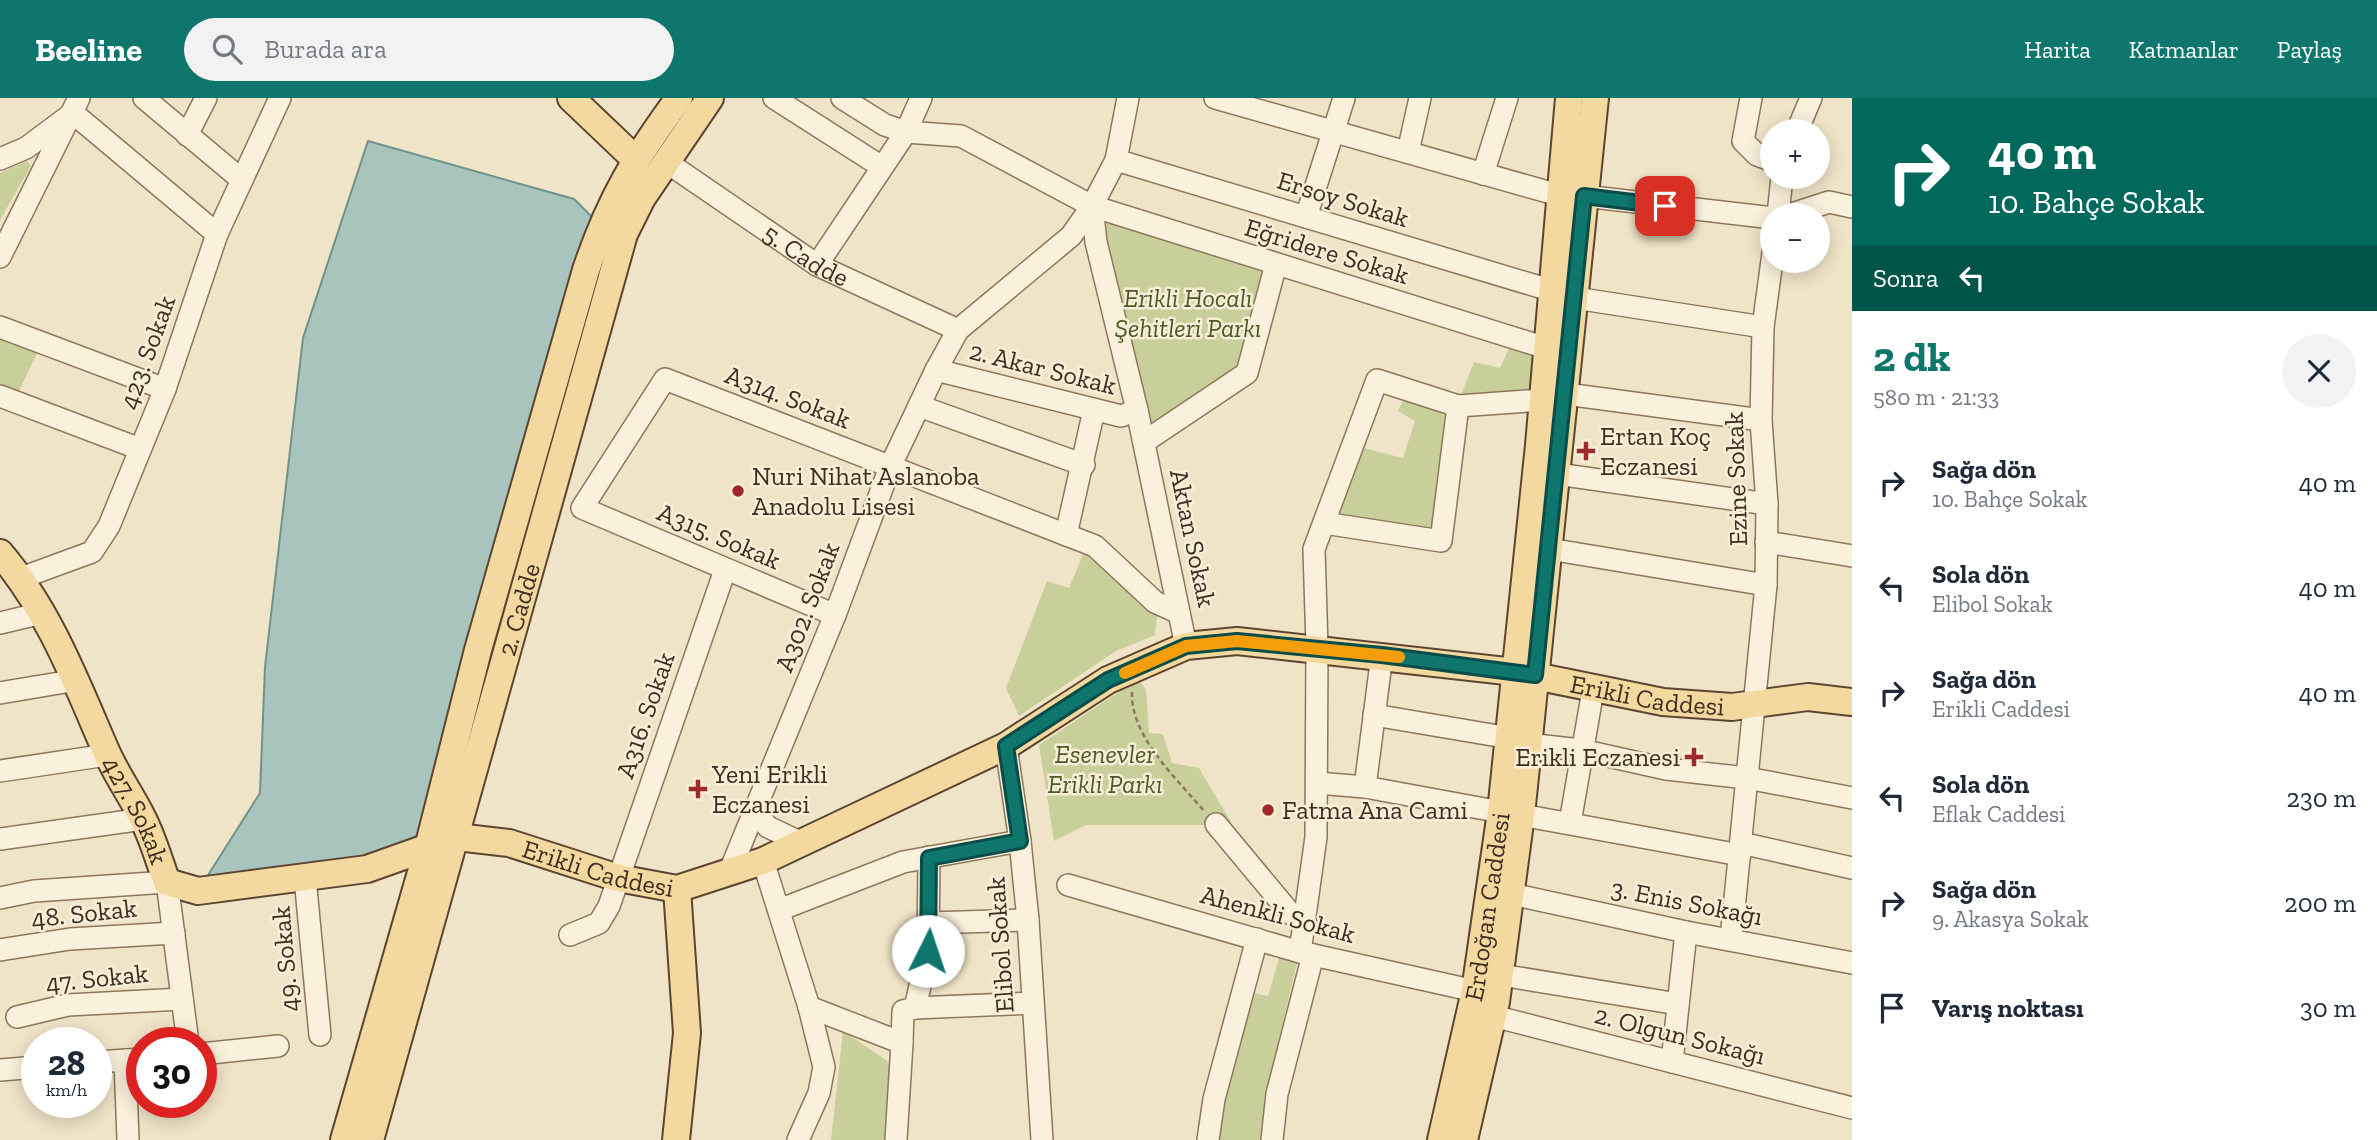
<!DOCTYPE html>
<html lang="tr">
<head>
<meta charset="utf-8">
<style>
  body { margin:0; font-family:"Zilla Slab",serif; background:#f2f2f3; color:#1f2937; height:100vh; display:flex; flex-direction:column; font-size:26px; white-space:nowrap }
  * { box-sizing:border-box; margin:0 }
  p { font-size:23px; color:#747a83 }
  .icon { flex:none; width:38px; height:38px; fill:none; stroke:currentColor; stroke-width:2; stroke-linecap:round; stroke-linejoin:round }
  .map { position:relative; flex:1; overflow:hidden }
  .drawer { display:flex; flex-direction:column; background:#fff; width:525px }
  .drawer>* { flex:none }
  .banner { background:#00695c; color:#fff; overflow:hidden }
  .controls { position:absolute; left:1760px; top:21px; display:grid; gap:14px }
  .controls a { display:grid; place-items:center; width:70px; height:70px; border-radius:50%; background:#fff; box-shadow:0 4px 18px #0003; font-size:35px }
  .speed { position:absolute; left:21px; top:929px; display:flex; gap:14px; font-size:35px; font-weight:700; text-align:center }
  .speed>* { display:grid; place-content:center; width:91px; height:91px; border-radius:50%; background:#fff; box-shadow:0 4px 18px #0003; line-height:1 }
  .speed small { font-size:18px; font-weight:400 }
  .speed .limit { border:10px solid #d22; background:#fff; color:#111 }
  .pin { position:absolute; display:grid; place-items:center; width:60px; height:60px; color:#fff; margin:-30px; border-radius:14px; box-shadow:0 4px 10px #0006 }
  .me { position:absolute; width:77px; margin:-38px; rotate:4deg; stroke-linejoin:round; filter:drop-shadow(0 0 5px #0008) }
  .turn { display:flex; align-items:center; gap:24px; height:147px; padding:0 21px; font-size:32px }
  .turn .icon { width:91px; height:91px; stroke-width:2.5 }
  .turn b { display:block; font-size:49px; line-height:60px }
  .then { display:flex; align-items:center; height:66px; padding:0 21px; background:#0003; gap:14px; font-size:26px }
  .round { display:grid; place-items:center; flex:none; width:74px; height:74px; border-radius:37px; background:#f2f2f3 }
  .headline { display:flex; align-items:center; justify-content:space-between; height:119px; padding:0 21px }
  h1 { font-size:42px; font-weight:700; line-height:52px; color:#0f766e }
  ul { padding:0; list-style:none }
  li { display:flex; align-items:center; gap:21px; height:105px; padding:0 21px }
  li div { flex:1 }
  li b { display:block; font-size:26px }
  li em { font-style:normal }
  header { display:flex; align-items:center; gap:42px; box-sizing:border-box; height:98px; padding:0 35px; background:#0f766e; color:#fff }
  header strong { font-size:33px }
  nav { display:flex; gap:38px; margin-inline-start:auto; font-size:24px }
  .search { width:490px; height:63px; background:#f2f2f3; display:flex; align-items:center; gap:18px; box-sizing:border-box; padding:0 24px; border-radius:38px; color:#747a83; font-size:26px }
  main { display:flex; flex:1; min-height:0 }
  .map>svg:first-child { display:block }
  .green { fill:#c9cf9b }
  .water { fill:#a9c4bc; stroke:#6f938a; stroke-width:2 }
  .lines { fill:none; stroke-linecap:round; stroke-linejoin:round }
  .minor-casing { stroke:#8d765c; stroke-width:24 }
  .major-casing { stroke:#5b4430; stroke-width:30 }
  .path { stroke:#8d765c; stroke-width:2.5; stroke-dasharray:5 3.5; stroke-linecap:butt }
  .minor { stroke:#faf1dc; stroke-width:21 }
  .major { stroke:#f3d9a0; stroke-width:26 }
  .route-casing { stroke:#0a4d48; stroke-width:18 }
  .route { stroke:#0f766e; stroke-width:12 }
  .slow { stroke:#f59e0b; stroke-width:12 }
  .poi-dot { fill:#9e2a2b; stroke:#f7eed8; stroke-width:2.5 }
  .labels { text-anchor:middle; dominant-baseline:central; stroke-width:5; stroke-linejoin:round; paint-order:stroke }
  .street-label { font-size:26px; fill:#3d2e20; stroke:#f7eed8 }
  .park-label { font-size:26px; font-style:italic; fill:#4d5a26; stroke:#f7eed8 }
  .poi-label { font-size:26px; fill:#3d2e20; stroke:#f7eed8; text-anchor:start }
</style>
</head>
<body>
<header>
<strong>Beeline</strong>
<div class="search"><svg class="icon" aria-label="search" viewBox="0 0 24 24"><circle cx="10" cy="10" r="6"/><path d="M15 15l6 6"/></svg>Burada ara</div>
<nav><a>Harita</a><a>Katmanlar</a><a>Paylaş</a></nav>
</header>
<main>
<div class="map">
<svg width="1852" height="1042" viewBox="0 0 1852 1042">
  <rect width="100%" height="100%" fill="#f0e4c8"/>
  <path class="green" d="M27,63L31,68L0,122V75Z
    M1109,123L1264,171L1241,267L1147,328L1104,131Z
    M0,236L39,251L18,295L0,288Z
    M1509,250L1534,259L1533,292L1461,297L1474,264L1500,270Z
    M1406,297L1444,317L1443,358L1433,428L1428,436L1342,423L1333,414L1359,349L1403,360L1415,323L1398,313Z
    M1084,454L1157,518L1155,537L1116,553L1019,618L1006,590L1047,483L1069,490Z
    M1138,581L1146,592L1149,635L1163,636L1172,665L1199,670L1231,724L1210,727H1086L1054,743L1039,647Z
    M1280,857L1298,861L1265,1000L1262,1042H1215L1248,894L1268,898Z
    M843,933L886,962L893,971L890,1042H831Z"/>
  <path class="water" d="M368,43L574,101L601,128L428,750L198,793L260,695L265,569L303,240Z"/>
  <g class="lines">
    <g class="minor-casing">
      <g id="minor">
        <path d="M144,0L242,82"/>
        <path d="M774,0L882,69"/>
        <path d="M842,0L885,27L906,34L961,38L1092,108L1546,250"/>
        <path d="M1215,0L1562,98"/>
        <path d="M1751,0L1743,43L1757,57L1773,63"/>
        <path d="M1797,33L1811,0"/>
        <path d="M187,37L206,0"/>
        <path d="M1408,54L1420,0"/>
        <path d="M0,61L26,50L73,15L217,136"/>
        <path d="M1116,62L1553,193"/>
        <path id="s1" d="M665,63L817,167L958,232"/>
        <path d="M1483,76L1507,0"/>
        <path d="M1584,98L1773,120"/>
        <path d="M1092,108L1096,144L1137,312L1186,548"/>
        <path d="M1778,117L1782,79"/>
        <path d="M1789,117L1829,104L1852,109"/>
        <path d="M1306,119L1344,0"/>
        <path d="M0,159L79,0"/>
        <path d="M817,167L906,34L921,0"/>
        <path d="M1575,200L1763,229"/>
        <path d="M0,229L165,291"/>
        <path d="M936,272L1121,318L1137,312"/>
        <path d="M1566,296L1761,322"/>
        <path d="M0,298L140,351"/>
        <path d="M919,308L1084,367"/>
        <path d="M1144,344L1247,275L1276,166"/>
        <path d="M1557,376L1767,406"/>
        <path d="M1324,425L1441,443L1458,308"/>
        <path d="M1066,437L1094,312"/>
        <path d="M1766,444L1852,458"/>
        <path d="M1549,451L1766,487"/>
        <path d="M21,480L92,454L109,428L165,291L217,136L280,0"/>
        <path d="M835,517L582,410L665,281L1095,448L1155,504L1179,515"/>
        <path d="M0,525L42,515"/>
        <path d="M0,595L77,582"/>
        <path d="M1374,617L1510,640"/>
        <path d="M1527,646L1581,652L1666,671L1747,680L1852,700"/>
        <path d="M1006,648L1020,743L1028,822L1042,1042"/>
        <path d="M0,673L107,657"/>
        <path d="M1317,685L1365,689L1501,714"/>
        <path d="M1365,689L1382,557"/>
        <path d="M754,713L768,729L802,745"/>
        <path d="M1521,717L1740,757"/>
        <path d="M1570,725L1593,592"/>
        <path d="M1216,726L1290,815L1306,825"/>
        <path d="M0,741L143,721"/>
        <path d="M1741,745L1852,770"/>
        <path d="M763,763L809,909L824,969L819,995L798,1042"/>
        <path d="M729,775L835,517L890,369L936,272L958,232L1071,138L1092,108L1116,62L1128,0"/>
        <path d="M305,780L320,937"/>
        <path d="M1068,787L1300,854L1475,893"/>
        <path d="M1511,796L1686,834L1852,865"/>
        <path d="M0,800L34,793L167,784L188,945"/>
        <path d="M779,812L903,764L1020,743"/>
        <path d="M930,825L1028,822"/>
        <path d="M570,837L599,825L609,808L725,472"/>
        <path d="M1731,841L1766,487L1767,406L1761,322L1763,229L1773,155"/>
        <path d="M0,852L70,841L174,835"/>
        <path d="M1300,854L1316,739L1317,550L1314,451L1377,282L1458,308L1542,302"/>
        <path d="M1501,877L1678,906"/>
        <path d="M809,909L902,945L896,1042"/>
        <path d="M915,910L1033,905"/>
        <path d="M1493,918L1852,1010"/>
        <path d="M17,919L68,907L182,901"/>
        <path d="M902,945L903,913L915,910L928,853L929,759"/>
        <path d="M201,956L278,948"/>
        <path d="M125,962L128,1042"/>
        <path d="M96,964L142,961"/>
        <path d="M1672,964L1686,834"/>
        <path d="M0,972L37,969"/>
        <path d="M1208,1042L1214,1001L1257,841"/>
        <path d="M1272,1042L1277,996L1313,857"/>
      </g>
    </g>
    <g class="major-casing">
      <g id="major">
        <path d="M571,0L635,61"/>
        <path id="s2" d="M0,455C50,514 76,584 106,653C116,676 131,697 142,719C153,740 159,763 167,784L198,793L367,771L457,739L509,745L618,780L677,791L763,763L1006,648L1108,582L1186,548L1237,543L1515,574L1663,604L1732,609L1808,599L1852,604"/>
        <path d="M344,1042L428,750L478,552L586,172C610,101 635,60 679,0"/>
        <path id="s3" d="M370,1042L624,136L642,100L710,0"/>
        <path d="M676,1042L687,935L677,791"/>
        <path id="s4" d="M1441,1042L1475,893L1501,714L1539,347L1569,0"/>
        <path d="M1464,1042L1496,904L1521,717L1595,0"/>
      </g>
    </g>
    <path class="path" d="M1132,594C1130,638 1177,681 1204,713"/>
    <use href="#minor" class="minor"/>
    <use href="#major" class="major"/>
  </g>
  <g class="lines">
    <g class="route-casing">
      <path id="route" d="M928,853L929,760L1020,743L1006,648L1108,582L1186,548L1237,543L1382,557L1535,577L1584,98L1665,108"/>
    </g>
    <use href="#route" class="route"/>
    <path class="slow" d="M1125,575L1186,548L1237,543L1399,559"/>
  </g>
  <g class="poi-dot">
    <path d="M1582.5 342.5h7v7h7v7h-7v7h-7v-7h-7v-7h7z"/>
    <circle cx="738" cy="393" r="7"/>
    <path d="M1690.5 648.5h7v7h7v7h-7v7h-7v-7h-7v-7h7z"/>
    <path d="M694.5 680.5h7v7h7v7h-7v7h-7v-7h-7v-7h7z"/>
    <circle cx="1268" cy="712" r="7"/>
  </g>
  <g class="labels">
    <g class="street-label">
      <text transform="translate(1343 101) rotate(17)">Ersoy Sokak</text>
      <text transform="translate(1327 153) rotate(17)">Eğridere Sokak</text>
      <text stroke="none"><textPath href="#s1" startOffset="170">5. Cadde</textPath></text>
      <text transform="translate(147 254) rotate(-70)">423. Sokak</text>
      <text transform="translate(1043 270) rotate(14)">2. Akar Sokak</text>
      <text transform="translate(788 299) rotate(21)">A314. Sokak</text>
      <text transform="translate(1736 381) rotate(-92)">Ezine Sokak</text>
      <text transform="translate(719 438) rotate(23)">A315. Sokak</text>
      <text transform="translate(1193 440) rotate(78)">Aktan Sokak</text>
      <text transform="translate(807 509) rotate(-69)">A302. Sokak</text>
      <text stroke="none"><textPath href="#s3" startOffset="551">2. Cadde</textPath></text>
      <text stroke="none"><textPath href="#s2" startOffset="1927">Erikli Caddesi</textPath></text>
      <text transform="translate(645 617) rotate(-71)">A316. Sokak</text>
      <text stroke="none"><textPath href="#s2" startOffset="292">427. Sokak</textPath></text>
      <text stroke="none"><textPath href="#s2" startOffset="814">Erikli Caddesi</textPath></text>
      <text transform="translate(1687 804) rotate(11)">3. Enis Sokağı</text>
      <text stroke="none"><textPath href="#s4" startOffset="238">Erdoğan Caddesi</textPath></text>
      <text transform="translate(84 815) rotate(-6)">48. Sokak</text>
      <text transform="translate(1278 816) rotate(15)">Ahenkli Sokak</text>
      <text transform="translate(1000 847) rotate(-94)">Elibol Sokak</text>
      <text transform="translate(285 861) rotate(-95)">49. Sokak</text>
      <text transform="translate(97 880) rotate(-6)">47. Sokak</text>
      <text transform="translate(1680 937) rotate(14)">2. Olgun Sokağı</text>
    </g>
    <g class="park-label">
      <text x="1188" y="200">Erikli Hocalı<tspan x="1188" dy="30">Şehitleri Parkı</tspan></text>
      <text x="1105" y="656">Esenevler<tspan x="1105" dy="30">Erikli Parkı</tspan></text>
    </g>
    <g class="poi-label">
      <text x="1600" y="338">Ertan Koç<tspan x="1600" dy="30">Eczanesi</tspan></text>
      <text x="752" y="378">Nuri Nihat Aslanoba<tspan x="752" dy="30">Anadolu Lisesi</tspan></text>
      <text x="1680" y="659" text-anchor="end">Erikli Eczanesi</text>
      <text x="712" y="676">Yeni Erikli<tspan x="712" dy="30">Eczanesi</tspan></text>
      <text x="1282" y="712">Fatma Ana Cami</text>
    </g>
  </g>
</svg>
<div class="controls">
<a>+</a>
<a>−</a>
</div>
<div class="speed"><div>28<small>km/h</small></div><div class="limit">30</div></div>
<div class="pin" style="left:1665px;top:108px;background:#d93025"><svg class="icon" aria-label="arrive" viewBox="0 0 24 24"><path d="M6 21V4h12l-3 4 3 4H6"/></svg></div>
<svg class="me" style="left:928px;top:853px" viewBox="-20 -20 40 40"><circle r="19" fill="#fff"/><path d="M0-13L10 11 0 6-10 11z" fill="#0f766e"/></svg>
</div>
<section class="drawer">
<div class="banner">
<div class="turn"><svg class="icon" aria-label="right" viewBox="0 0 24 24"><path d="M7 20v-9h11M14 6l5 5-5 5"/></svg><div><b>40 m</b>10. Bahçe Sokak</div></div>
<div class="then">Sonra<svg class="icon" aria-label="left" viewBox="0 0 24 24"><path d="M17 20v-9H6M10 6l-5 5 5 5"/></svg></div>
</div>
<div class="headline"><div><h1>2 dk</h1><p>580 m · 21:33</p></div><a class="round"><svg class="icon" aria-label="close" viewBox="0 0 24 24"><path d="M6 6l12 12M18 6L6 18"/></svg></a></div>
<ul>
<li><svg class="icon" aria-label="right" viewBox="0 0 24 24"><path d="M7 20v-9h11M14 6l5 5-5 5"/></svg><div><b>Sağa dön</b><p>10. Bahçe Sokak</p></div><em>40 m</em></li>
<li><svg class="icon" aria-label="left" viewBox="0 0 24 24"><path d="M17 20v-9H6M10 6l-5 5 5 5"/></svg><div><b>Sola dön</b><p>Elibol Sokak</p></div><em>40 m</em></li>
<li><svg class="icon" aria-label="right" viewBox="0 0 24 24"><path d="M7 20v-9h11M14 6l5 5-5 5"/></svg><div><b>Sağa dön</b><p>Erikli Caddesi</p></div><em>40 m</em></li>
<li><svg class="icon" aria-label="left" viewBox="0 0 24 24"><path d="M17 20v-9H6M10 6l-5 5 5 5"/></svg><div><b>Sola dön</b><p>Eflak Caddesi</p></div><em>230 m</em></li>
<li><svg class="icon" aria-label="right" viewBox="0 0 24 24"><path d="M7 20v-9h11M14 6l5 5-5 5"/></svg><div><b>Sağa dön</b><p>9. Akasya Sokak</p></div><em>200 m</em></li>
<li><svg class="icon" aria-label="arrive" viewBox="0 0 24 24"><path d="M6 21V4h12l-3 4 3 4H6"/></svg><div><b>Varış noktası</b></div><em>30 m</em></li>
</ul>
</section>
</main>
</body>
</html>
